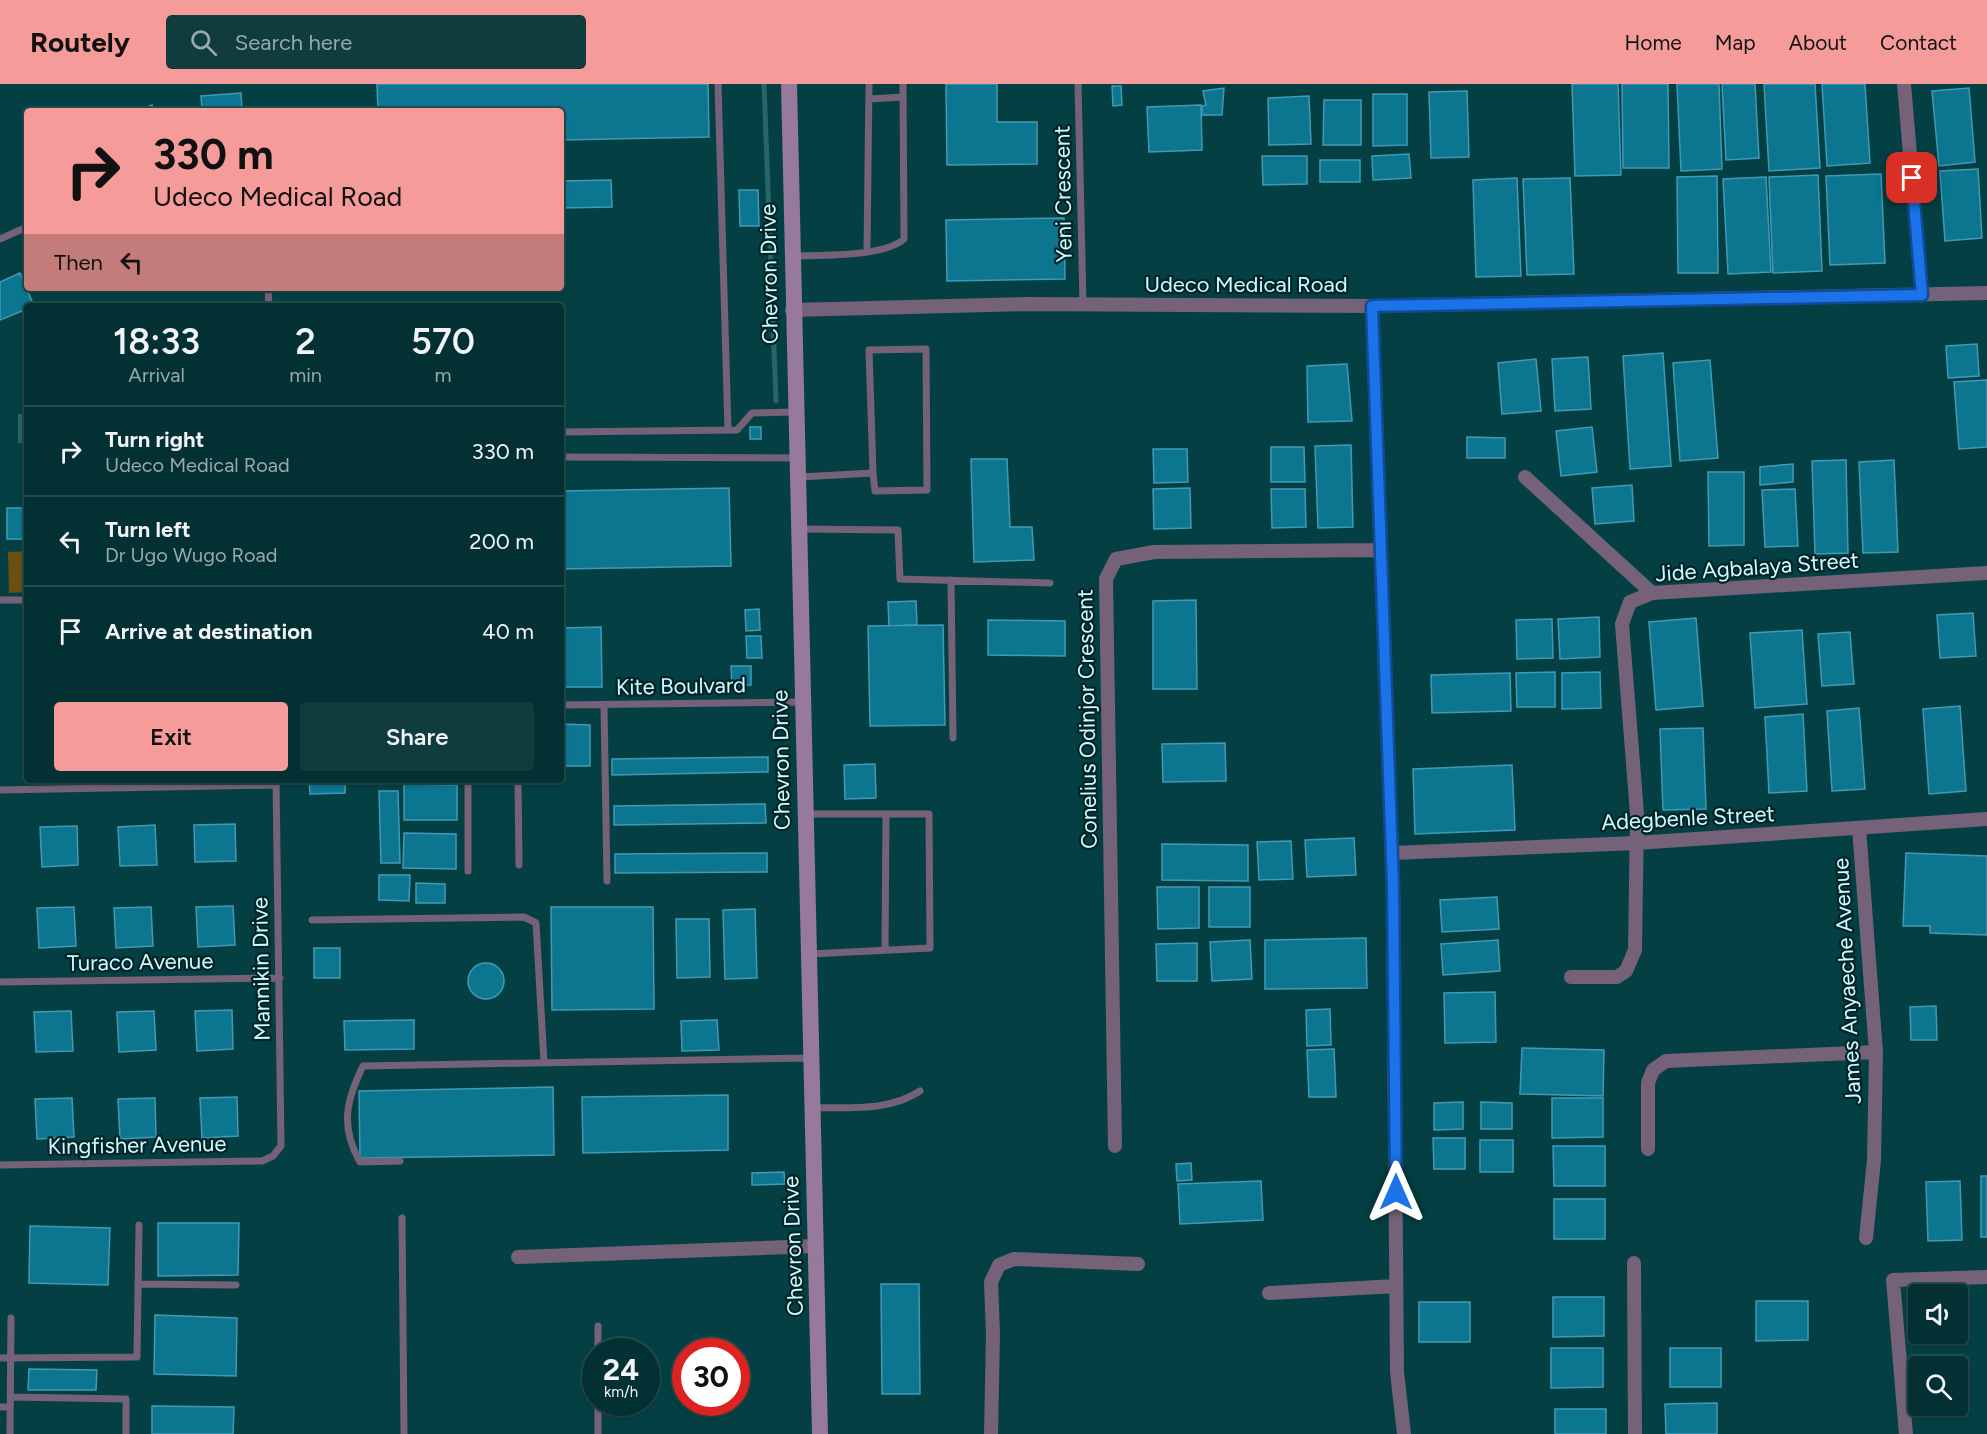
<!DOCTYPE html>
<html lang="en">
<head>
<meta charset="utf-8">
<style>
  body { margin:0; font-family:Figtree,sans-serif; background:#113c3e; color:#f1f3f6; height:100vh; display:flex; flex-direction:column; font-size:22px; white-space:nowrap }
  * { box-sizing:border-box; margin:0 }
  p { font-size:20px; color:#97a9ac }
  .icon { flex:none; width:33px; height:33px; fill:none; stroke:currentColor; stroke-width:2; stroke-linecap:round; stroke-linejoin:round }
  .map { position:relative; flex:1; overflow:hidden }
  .details { position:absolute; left:24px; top:219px; width:540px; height:480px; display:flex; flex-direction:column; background:#033032; border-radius:6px; box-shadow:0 2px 4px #0004,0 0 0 2px #244b4d }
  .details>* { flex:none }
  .banner { position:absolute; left:24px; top:24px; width:540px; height:183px; border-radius:6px; box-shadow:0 2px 4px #0004,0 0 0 2px #244b4d; background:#f59b99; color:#111; overflow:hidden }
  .buttons { position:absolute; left:1908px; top:1200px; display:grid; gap:12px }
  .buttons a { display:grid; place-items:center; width:60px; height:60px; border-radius:6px; background:#033032; box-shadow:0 2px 4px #0004,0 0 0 2px #244b4d; font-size:30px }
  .speed { position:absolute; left:582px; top:1254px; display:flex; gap:12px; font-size:30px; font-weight:700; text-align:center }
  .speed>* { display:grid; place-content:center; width:78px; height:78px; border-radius:50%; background:#033032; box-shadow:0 2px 4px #0004,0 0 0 2px #244b4d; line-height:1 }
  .speed small { font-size:15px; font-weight:400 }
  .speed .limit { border:9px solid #d22; background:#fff; color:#111 }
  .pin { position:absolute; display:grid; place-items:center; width:51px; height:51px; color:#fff; margin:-26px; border-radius:12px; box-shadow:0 3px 9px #0006 }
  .me { position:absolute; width:66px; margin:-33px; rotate:0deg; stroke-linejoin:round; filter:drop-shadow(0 0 4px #0008) }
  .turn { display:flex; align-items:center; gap:21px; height:126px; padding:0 30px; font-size:27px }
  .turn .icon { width:78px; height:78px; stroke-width:2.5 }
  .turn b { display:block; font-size:42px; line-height:51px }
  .then { display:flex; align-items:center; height:57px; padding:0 30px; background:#0003; gap:12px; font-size:22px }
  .eta { display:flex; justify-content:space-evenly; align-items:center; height:102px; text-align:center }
  .eta b { font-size:36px; font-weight:600; line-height:42px }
  .action { display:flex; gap:12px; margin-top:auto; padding:12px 30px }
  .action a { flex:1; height:69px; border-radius:6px; background:#f59b99; color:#111; font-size:24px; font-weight:600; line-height:69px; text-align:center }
  .action a+a { background:#113c3e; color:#f1f3f6 }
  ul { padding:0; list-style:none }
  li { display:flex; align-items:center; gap:18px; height:90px; padding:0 30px; border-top:2px solid #244b4d }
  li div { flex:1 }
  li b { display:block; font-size:22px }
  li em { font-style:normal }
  header { display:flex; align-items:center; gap:36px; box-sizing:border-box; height:84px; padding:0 30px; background:#f59b99; color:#111 }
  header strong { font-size:28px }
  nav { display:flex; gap:33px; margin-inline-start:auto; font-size:21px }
  .search { width:420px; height:54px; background:#113c3e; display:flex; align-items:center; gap:15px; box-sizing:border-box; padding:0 21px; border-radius:6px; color:#97a9ac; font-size:22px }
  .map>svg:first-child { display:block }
  .green { fill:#6b4e12 }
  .water { fill:#286569 }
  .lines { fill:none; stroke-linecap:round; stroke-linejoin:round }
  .stream { stroke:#286569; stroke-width:5 }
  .building { fill:#0c758f; stroke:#419ab5; stroke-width:1.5 }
  .service { stroke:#756278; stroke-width:7 }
  .minor { stroke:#756278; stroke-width:14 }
  .secondary { stroke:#97799c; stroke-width:16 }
  .route-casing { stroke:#114b97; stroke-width:15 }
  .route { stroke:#1a73e8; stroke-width:10 }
  .labels { text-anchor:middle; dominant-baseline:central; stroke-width:4.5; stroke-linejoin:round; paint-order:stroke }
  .street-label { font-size:22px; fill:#cffcff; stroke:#032426 }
</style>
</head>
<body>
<header>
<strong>Routely</strong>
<div class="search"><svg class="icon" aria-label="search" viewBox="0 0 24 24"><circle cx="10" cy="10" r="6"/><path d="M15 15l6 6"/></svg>Search here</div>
<nav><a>Home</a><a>Map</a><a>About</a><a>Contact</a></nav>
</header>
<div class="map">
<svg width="1987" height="1350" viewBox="0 0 1987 1350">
  <rect width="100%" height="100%" fill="#044043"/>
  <path class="green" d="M27,467V508L9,509L8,468Z"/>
  <path class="water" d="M18,330H27V359H18Z"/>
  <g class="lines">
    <path class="stream" d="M764,0L776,317"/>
  </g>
  <path class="building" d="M377,0H708L709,53L561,56V27H378Z
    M946,0H997V38H1037V80L947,81Z
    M1572,0H1618L1621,91L1575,92Z
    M1622,0H1668L1669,84H1623Z
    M1677,0H1719L1722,85L1681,87Z
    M1722,0H1755L1759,74L1726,76Z
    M1764,0H1815L1820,84L1769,87Z
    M1822,0H1865L1870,79L1827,82Z
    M1112,2H1121L1122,21L1113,22Z
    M1224,4L1222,31H1202V22L1206,21L1203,7Z
    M1969,4L1975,78L1939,82L1932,7Z
    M1467,7L1469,73L1431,74L1429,8Z
    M241,9L242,27H202L201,12Z
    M1373,10H1407V61L1373,62Z
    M1309,12L1311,60L1269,61L1268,14Z
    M1324,16H1361V61H1323Z
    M152,21L154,27H137Z
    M1201,21L1202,66L1149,68L1147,23Z
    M1409,70L1411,94L1373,96L1372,72Z
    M1262,72H1307V100L1263,101Z
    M1320,76H1360V98H1320Z
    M1978,85L1982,154L1945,157L1940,87Z
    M1881,90L1885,179L1830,181L1826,92Z
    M1818,91L1822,187L1773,189L1769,93Z
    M1717,92L1718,189H1678L1677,93Z
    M1766,93L1771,188L1728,190L1723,95Z
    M1517,94L1521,192L1476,193L1473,96Z
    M1570,94L1574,190L1527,191L1523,95Z
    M611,96L612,123L561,124V97Z
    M739,106H758L759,142H740Z
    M1064,134L1065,195L947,197L946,136Z
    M20,189L34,222H27V225L0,236V198Z
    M1977,260L1979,292L1948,294L1946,262Z
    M1663,269L1671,382L1630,385L1623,272Z
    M1588,273L1591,325L1555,327L1552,275Z
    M1536,275L1541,327L1502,330L1498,279Z
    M1710,276L1718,374L1680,377L1673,279Z
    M1347,280L1352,337L1308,338L1307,282Z
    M1987,296V363L1959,365L1954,298Z
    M750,343H761V355H750Z
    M1592,343L1597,388L1561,392L1556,347Z
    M1467,353L1505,354V374H1467Z
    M1351,361L1353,443L1318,444L1315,362Z
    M1271,363H1304L1305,398H1271Z
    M1153,365H1187L1188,398L1154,399Z
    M971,375H1007L1010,443H1032L1034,476L974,478Z
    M1846,376L1848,469L1815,470L1812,377Z
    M1894,376L1898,468L1863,469L1859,378Z
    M1793,380V398L1760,401V383Z
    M1708,388H1744V461L1709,462Z
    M1632,401L1634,437L1595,440L1592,404Z
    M729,404L731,482L561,485V407Z
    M1190,404L1191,444L1154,445L1153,405Z
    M1271,405H1305L1306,443L1272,444Z
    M1795,405L1798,462L1765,463L1762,406Z
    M7,424H27V455H7Z
    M1196,516L1197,605H1153V517Z
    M916,517L917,541L889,542L888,518Z
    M759,525L760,546L746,547L745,526Z
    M1973,529L1976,572L1940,574L1937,531Z
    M1599,533L1600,573L1560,575L1558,535Z
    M1696,534L1703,622L1656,626L1649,538Z
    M1552,535L1553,574L1517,575L1516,536Z
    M988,536L1065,537V572L988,571Z
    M943,541L945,641L870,642L868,542Z
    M601,543L602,603H561V544Z
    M1802,546L1807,620L1755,624L1750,549Z
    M1850,548L1854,600L1822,602L1818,550Z
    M746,552H761L762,574H747Z
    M731,582H751V601H732Z
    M1555,588V623H1517L1516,589Z
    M1600,588L1601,624L1562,625V589Z
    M1510,589L1511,627L1432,629L1431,591Z
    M1960,622L1966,707L1929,710L1923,625Z
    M1859,624L1865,705L1832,707L1827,627Z
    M1803,630L1807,707L1769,709L1765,633Z
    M561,640L590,641V682H561Z
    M1703,644L1706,725L1663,726L1660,645Z
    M1225,659L1226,697L1163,698L1162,660Z
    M768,673V688L612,691V675Z
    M875,680L876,714L845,715L844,681Z
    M1512,681L1515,746L1415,750L1413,685Z
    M309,696H345V709L310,710Z
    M404,700L457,701V736H404Z
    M379,707H398L400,779H381Z
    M765,720L766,739L614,741V722Z
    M235,740L236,777L195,778L194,741Z
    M155,741L157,781L120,782L118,743Z
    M77,742L78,781L42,783L40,743Z
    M404,749L456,750V785L403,784Z
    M1354,754L1356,791L1307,793L1305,756Z
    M1291,757L1293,795L1259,796L1257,758Z
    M1162,760L1248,761V797L1162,796Z
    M767,769V788L615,789V770Z
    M1906,769L1987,772V851L1930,849V842H1903Z
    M379,791H410L409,817L379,816Z
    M416,799L445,800V819H416Z
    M1157,803H1199V844L1158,845Z
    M1209,803H1250V843H1209Z
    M1497,813L1499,845L1442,848L1440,816Z
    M233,822L235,861L198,863L196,823Z
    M74,823L76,862L39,864L37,824Z
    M151,823L153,862L116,864L114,824Z
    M551,823H653L654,925L552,926Z
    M755,825L757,894L725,895L723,826Z
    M676,835H709L710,893L677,894Z
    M1366,854L1367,904L1265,905V856Z
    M1250,856L1252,895L1212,897L1210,858Z
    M1498,856L1500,887L1443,891L1441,860Z
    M1197,859V897H1157L1156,860Z
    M314,864H340V894H314Z
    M468 897a18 18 0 1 1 36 0a18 18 0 1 1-36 0Z
    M1495,908L1496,958L1445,959L1444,909Z
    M1936,922L1937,956H1911L1910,923Z
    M1330,925L1331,961L1307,962L1306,926Z
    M232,926L233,965L197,967L195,927Z
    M71,927L73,967L36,968L34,928Z
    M154,927L156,966L119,968L117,928Z
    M414,936V965L345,966L344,937Z
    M717,936L719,966L682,967L681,937Z
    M1522,964L1604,966L1603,1012L1520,1010Z
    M1334,965L1336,1013H1309L1307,966Z
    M553,1003L554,1071L360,1074L359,1007Z
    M728,1011V1066L583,1069L582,1013Z
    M237,1013L238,1052L202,1054L200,1014Z
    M72,1014L74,1053L37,1055L35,1015Z
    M155,1014L156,1053L120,1055L118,1015Z
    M1552,1014H1603V1053L1552,1054Z
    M1463,1018V1045L1434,1046V1019Z
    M1481,1018L1512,1019V1045H1481Z
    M1433,1054H1465V1085H1434Z
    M1480,1056H1513V1088H1480Z
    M1553,1062H1605V1102H1554Z
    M1191,1079L1192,1096L1177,1097L1176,1080Z
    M784,1088L785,1100L752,1101V1089Z
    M1981,1092H1987V1153H1981Z
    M1261,1097L1263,1136L1180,1140L1178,1100Z
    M1960,1097L1962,1156L1928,1157L1926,1098Z
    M1554,1115H1605V1155H1554Z
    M158,1139H239L238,1191L158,1192Z
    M30,1142L110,1144L108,1201L29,1199Z
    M881,1200H919L920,1310H882Z
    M1553,1213H1604V1252L1553,1253Z
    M1756,1217H1808V1256L1756,1257Z
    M1419,1218H1470V1258H1419Z
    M155,1231L237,1234L236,1292L154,1290Z
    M1551,1264H1603V1303L1551,1304Z
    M1670,1264H1721V1303H1670Z
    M29,1285L97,1286L96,1306H28Z
    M1717,1319V1350H1666L1665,1320Z
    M152,1322L234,1323L233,1350H152Z
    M1555,1325H1606V1350H1555Z"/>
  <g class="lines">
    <path class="service" d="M718,0L728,346
      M1078,0L1083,220
      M869,15L903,13
      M0,155L27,143
      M867,167L869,0
      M794,172C822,171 884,173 904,155L903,0
      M268,204L269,222
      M561,348L737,346L752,329L796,328
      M561,373L797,374
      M800,393L873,389L869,266L926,265L927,406L875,407L873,389
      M801,445L898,446L900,495L1050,499
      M951,496L953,654
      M0,516H27
      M561,621L802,618
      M604,621L607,797
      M518,696L519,781
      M0,706L276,701
      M806,730H929L930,864L810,870
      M468,787V696
      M312,836L524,833L536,839L544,978
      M885,866L886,730
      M0,898L280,894
      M812,1024C849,1023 888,1028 920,1007
      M400,1077L360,1078C340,1042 346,1017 363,982L810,974
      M0,1081L262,1077L273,1072L281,1062L276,696
      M402,1134L404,1350
      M138,1200L236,1201
      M598,1268V1242
      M0,1274L137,1273L139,1141
      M10,1313L126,1315V1350
      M0,1323H10
      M10,1350L11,1234
      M598,1350V1318"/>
    <path class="minor" d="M1904,0L1922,211
      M1372,222L1393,802L1397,1288L1404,1350
      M792,226L1025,220L1372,222L1987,209
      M1525,393L1652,509
      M1859,744L1876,968L1874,1076L1866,1154
      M1392,769L1636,759L1987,735
      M1571,893H1617L1626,887L1635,866L1637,730L1622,540L1630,518L1652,509L1987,489
      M1115,1062L1106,495L1116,475L1154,468L1381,466
      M1648,1065V999L1653,986L1666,977L1876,968
      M518,1173L815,1162
      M1634,1179L1635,1350
      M1269,1209L1396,1202
      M991,1350L993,1250L991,1198L999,1181L1014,1175L1138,1180
      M1906,1350L1893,1196L1987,1193"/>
    <path class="secondary" d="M789,0L820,1350"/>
  </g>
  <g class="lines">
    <g class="route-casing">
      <path id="route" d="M1396,1108L1393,802L1372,222L1922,211L1912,94"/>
    </g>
    <use href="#route" class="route"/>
  </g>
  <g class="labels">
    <g class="street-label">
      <text transform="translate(1063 110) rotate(-91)">Yeni Crescent</text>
      <text transform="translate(769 190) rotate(-91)">Chevron Drive</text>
      <text x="1246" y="200">Udeco Medical Road</text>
      <text transform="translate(1757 483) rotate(-4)">Jide Agbalaya Street</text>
      <text transform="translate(681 602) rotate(-1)">Kite Boulvard</text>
      <text transform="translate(1087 635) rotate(-91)">Conelius Odinjor Crescent</text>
      <text transform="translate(781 676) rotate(-91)">Chevron Drive</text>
      <text transform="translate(1688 734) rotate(-3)">Adegbenle Street</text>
      <text transform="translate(140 878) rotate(-1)">Turaco Avenue</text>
      <text transform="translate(261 885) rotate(-91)">Mannikin Drive</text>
      <text transform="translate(1847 897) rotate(-93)">James Anyaeche Avenue</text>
      <text transform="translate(137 1061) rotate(-1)">Kingfisher Avenue</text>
      <text transform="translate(793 1162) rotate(-92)">Chevron Drive</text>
    </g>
  </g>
</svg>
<div class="buttons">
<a><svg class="icon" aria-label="sound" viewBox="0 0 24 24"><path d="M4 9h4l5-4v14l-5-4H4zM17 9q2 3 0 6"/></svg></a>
<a><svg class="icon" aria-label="search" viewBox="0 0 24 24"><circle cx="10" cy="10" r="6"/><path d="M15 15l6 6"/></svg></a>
</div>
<div class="speed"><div>24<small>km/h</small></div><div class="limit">30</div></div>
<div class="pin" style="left:1912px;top:94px;background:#d93025"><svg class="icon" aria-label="arrive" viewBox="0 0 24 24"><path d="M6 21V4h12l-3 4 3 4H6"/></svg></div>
<svg class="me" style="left:1396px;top:1108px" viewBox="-20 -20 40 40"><path d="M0-17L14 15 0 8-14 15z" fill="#1a73e8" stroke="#fff" stroke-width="4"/></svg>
<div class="banner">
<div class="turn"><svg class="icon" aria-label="right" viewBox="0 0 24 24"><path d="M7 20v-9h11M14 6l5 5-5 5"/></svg><div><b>330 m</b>Udeco Medical Road</div></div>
<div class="then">Then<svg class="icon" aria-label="left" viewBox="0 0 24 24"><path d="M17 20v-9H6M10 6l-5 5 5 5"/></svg></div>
</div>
<section class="details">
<div class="eta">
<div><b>18:33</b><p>Arrival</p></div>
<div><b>2</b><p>min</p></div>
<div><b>570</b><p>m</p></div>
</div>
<ul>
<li><svg class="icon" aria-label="right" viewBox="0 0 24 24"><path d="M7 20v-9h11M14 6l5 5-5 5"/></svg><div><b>Turn right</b><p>Udeco Medical Road</p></div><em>330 m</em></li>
<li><svg class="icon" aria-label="left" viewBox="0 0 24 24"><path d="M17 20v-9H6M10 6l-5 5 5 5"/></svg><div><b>Turn left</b><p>Dr Ugo Wugo Road</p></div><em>200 m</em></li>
<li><svg class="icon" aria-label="arrive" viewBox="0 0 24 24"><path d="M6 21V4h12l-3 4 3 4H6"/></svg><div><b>Arrive at destination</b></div><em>40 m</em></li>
</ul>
<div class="action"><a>Exit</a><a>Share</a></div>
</section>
</div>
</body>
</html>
